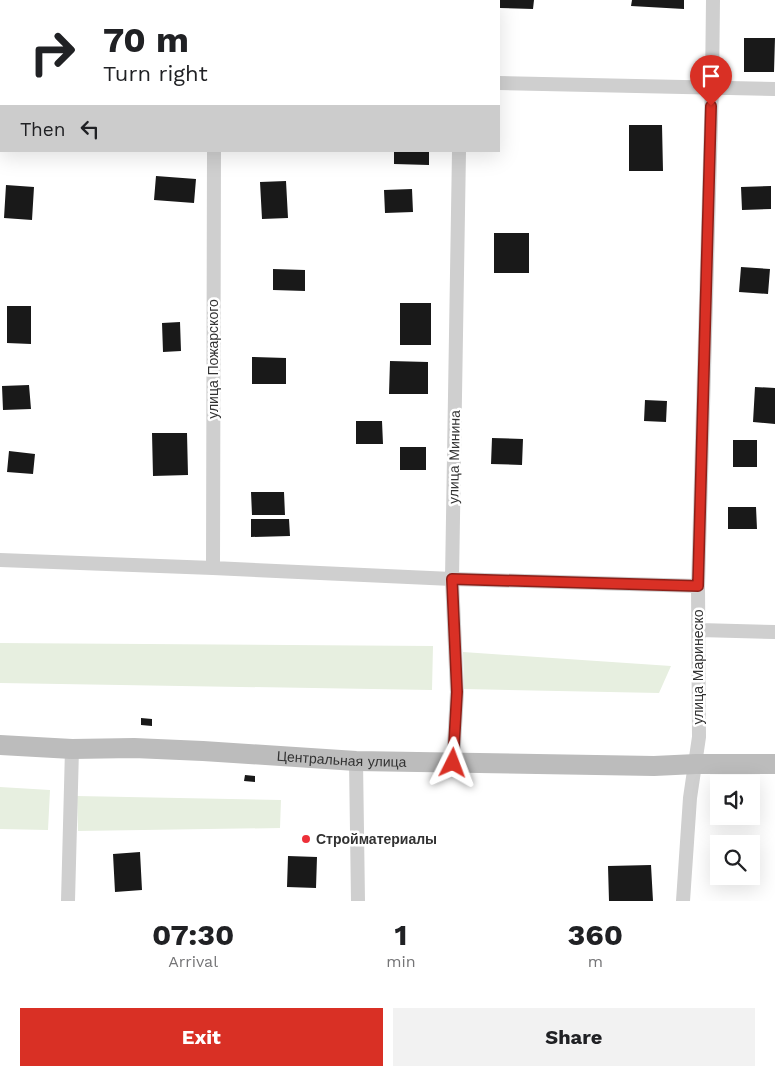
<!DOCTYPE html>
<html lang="en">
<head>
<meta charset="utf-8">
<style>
  body { margin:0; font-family:"Work Sans",sans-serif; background:#f2f2f2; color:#202124; height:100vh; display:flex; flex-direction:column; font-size:19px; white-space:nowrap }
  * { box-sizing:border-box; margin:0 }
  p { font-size:16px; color:#757577 }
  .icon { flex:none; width:28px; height:28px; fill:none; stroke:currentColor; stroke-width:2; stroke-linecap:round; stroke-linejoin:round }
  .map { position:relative; height:901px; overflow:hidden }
  .drawer { display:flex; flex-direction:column; background:#fff; flex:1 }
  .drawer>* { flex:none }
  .top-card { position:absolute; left:0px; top:0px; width:500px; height:152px; box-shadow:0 5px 20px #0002; background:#fff; color:#202124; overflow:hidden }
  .buttons { position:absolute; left:710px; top:775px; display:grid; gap:10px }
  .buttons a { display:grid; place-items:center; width:50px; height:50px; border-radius:0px; background:#fff; box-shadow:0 5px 20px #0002; font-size:25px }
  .pin { position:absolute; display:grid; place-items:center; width:42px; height:42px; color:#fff; margin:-51px -21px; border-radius:50% 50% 50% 0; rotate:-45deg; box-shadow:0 0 5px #0007 }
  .pin .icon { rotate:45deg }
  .me { position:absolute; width:55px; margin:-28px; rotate:3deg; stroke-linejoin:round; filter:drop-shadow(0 0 4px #0008) }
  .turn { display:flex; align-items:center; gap:18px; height:105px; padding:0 20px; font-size:22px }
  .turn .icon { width:65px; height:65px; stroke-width:2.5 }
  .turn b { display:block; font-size:35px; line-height:42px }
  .then { display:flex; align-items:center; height:48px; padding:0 20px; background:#0003; gap:10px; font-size:19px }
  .eta { display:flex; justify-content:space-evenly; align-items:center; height:85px; text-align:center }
  .eta b { font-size:30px; font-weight:700; line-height:35px }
  .button { display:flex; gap:10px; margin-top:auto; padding:10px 20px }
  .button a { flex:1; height:58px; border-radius:0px; background:#d93025; color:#fff; font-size:20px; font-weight:700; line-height:58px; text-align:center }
  .button a+a { background:#f2f2f2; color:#202124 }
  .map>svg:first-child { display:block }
  .green { fill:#e7efe0 }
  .building { fill:#191919 }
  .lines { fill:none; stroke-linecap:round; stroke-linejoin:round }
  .minor { stroke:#cfcfcf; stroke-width:14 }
  .secondary { stroke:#bcbcbc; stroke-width:20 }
  .route-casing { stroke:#8d1f18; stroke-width:12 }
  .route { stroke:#d93025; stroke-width:9 }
  .poi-dot { fill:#ed3039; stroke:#fff; stroke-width:2 }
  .labels { text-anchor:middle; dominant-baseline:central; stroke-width:5; stroke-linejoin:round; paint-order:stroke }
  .street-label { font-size:14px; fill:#323232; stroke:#fff }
  .poi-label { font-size:14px; font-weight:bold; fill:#323232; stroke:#fff; text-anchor:start }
</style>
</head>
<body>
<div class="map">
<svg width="775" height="901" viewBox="0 0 775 901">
  <rect width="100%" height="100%" fill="#fff"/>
  <path class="green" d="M0,643L433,646L432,690L0,683Z
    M463,652L671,666L659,693L464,689Z
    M0,787L50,790L48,830L0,829Z
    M77,796L281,800L280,828L78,831Z"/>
  <path class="building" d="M500,0H534L533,9L500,8Z
    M632,0H684V9L631,6Z
    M744,38H775L774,72H744Z
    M629,125H662L663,171H629Z
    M394,151H429V165L394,164Z
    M156,176L196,179L194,203L154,200Z
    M286,181L288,218L262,219L260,182Z
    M6,185L34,187L32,220L4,218Z
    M771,186V209L742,210L741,187Z
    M412,189L413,212L385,213L384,190Z
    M494,233H529V273H494Z
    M741,267L770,269L768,294L739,292Z
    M273,269L305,270V291L273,290Z
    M400,303H431V345H400Z
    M7,306H31V344L7,343Z
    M180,322L181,351L163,352L162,323Z
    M252,357L286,358V384H252Z
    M390,361L428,362V394H389Z
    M29,385L31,409L3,410L2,386Z
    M755,387L775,388V424L753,422Z
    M645,400L667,401L666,422L644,421Z
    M356,421H382L383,444H356Z
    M152,433H187L188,475L153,476Z
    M492,438L523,439L522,465L491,464Z
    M733,440H757V467H733Z
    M400,447H426V470H400Z
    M9,451L35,454L33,474L7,472Z
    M251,492H284L285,515H252Z
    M728,507H756L757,529H728Z
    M251,519H289L290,536L251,537Z
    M141,718L152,719V726L141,725Z
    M245,775L255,776V782L244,781Z
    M140,852L142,890L115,892L113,854Z
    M288,856L317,857L316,888L287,887Z
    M651,865L653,901H609L608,866Z"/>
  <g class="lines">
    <path class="minor" d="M216,1V0
      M462,1V0
      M0,74H1
      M499,83L775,89
      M0,560L213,568L452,579L698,586
      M213,568L214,151
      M699,630L775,632
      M356,761L358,901
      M453,763L457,692L452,579L459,151
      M68,901L72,749
      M683,901L690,798L699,737L698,586L712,86L713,0"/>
    <path class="secondary" id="s1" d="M0,745L72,749L134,748L203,751L356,761L654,766L696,764H775"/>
  </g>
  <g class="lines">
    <g class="route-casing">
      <path id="route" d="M453,763L457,692L452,579L698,586L711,106"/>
    </g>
    <use href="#route" class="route"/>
  </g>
  <circle class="poi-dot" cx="306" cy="839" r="5"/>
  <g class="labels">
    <g class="street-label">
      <text transform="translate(213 359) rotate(-90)">улица Пожарского</text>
      <text transform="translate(454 457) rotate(-89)">улица Минина</text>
      <text transform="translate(698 667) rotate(-90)">улица Маринеско</text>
      <text stroke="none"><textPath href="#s1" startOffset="342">Центральная улица</textPath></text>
    </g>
    <g class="poi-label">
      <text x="316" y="839">Стройматериалы</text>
    </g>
  </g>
</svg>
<div class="buttons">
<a><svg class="icon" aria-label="sound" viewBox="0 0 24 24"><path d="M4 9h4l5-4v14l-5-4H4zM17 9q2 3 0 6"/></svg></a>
<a><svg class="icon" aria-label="search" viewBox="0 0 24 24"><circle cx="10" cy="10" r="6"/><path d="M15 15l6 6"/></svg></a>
</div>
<div class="pin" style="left:711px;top:106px;background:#d93025"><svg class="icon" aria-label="arrive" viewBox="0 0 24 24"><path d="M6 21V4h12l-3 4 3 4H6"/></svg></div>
<svg class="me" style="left:453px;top:763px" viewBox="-20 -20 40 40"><path d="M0-17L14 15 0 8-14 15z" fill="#d93025" stroke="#fff" stroke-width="4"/></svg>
<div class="top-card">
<div class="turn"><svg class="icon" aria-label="right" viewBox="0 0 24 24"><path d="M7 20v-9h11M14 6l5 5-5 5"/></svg><div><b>70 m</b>Turn right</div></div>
<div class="then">Then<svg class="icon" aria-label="left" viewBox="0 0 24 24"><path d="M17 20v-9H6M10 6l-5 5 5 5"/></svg></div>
</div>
</div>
<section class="drawer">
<div class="eta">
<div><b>07:30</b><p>Arrival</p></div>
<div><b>1</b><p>min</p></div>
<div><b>360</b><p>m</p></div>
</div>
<div class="button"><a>Exit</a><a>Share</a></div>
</section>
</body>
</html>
